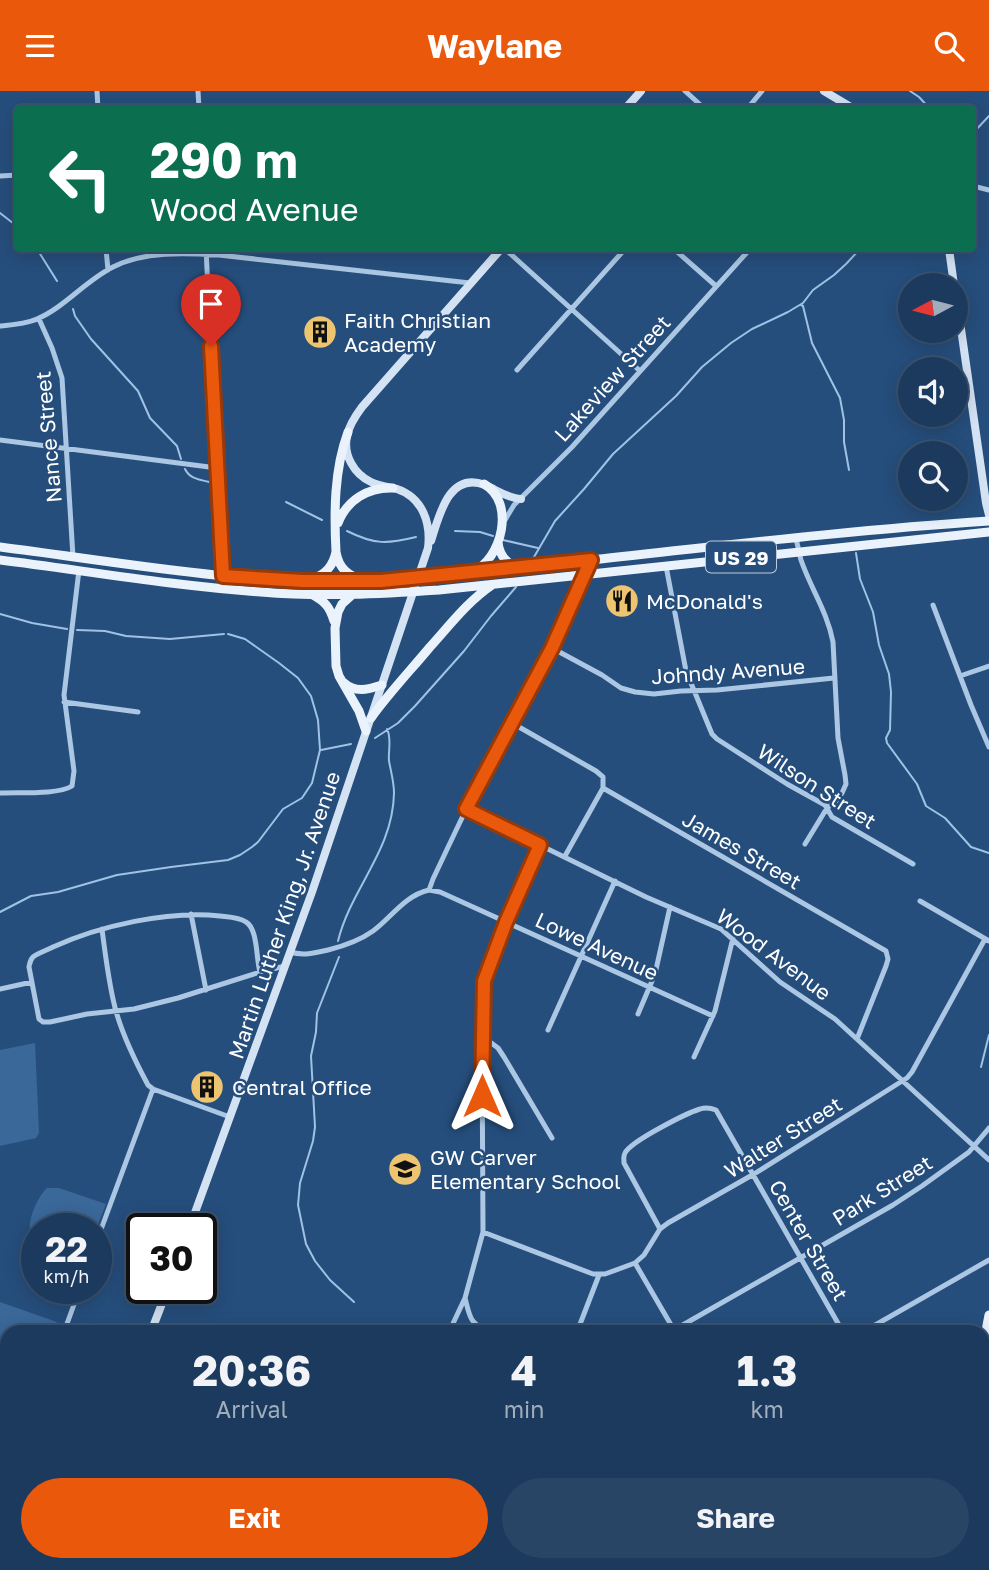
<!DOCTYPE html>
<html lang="en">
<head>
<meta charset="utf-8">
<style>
  body { margin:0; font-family:"Golos Text",sans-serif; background:#294566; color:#f1f3f6; height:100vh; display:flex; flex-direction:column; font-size:26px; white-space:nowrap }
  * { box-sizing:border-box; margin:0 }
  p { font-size:23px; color:#a0adbc }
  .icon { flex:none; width:38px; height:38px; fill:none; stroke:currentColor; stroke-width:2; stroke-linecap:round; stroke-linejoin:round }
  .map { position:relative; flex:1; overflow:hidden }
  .details { position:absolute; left:0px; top:1234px; width:990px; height:247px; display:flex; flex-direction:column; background:#1c3a5d; border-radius:21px 21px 0 0; box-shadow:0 4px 18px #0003,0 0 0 2px #3a5472 }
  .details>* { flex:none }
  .banner { position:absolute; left:14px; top:14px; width:962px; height:147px; border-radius:7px; box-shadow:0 4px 18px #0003,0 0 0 2px #3a5472; background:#0b6e4f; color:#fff; overflow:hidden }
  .needle { width:46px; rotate:263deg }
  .buttons { position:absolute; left:898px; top:182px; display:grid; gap:14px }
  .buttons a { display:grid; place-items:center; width:70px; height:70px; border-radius:50%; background:#1c3a5d; box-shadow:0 4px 18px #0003,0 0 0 2px #3a5472; font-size:35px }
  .speed { position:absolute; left:21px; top:1122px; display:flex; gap:14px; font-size:35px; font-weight:700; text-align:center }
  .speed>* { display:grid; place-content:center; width:91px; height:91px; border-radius:50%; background:#1c3a5d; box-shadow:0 4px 18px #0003,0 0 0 2px #3a5472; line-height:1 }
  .speed small { font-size:18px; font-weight:400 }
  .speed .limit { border:4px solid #111; border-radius:10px; background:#fff; color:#111 }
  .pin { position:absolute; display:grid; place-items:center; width:60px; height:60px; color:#fff; margin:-72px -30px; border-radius:50% 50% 50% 0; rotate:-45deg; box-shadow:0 0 7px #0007 }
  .pin .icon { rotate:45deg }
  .me { position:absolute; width:77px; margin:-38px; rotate:0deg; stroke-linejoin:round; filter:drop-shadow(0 0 5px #0008) }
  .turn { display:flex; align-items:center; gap:24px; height:147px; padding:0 21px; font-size:32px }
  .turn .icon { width:91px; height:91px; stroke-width:2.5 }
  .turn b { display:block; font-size:49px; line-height:60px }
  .eta { display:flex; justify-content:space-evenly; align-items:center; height:119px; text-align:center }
  .eta b { font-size:42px; font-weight:700; line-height:49px }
  .button { display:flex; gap:14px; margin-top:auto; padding:14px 21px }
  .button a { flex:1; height:80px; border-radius:42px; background:#ea580c; color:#fff; font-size:28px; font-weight:700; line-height:80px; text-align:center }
  .button a+a { background:#294566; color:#f1f3f6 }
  header { display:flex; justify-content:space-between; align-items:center; height:91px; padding:0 21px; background:#ea580c; color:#fff; font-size:32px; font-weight:700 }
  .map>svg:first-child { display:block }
  .green { fill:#3a6899 }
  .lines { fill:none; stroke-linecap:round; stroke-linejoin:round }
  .stream { stroke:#9fc2e5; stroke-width:2 }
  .street { stroke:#abc7e4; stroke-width:5 }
  .secondary { stroke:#d4e3f4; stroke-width:8 }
  .primary { stroke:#eaf2fc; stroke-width:9 }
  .route-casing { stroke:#983908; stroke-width:18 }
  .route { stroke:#ea580c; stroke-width:12 }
  .labels { text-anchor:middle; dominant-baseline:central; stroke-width:5; stroke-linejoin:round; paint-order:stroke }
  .shield { fill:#264e7c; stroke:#becad8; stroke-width:2 }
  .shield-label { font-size:19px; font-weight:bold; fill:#fff }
  .poi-label { font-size:21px; fill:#fff; stroke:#264e7c; text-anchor:start }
  .street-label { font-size:21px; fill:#fff; stroke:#264e7c }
</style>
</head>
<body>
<header><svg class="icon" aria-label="menu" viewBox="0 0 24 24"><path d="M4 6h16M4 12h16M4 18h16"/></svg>Waylane<svg class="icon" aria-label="search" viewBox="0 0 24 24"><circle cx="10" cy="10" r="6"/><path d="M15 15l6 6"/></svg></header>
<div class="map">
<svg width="989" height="1479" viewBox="0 0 989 1479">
  <rect width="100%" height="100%" fill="#264e7c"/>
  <path class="green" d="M35,952L39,1042L36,1047L0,1055V959Z
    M47,1097H59L106,1113L96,1138H37L36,1150C32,1147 30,1146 30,1140C28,1128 38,1105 47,1097Z
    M0,1211L57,1231L53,1241H7V1261L0,1259Z"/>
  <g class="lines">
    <path class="stream" d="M910,0L919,6L930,18
      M973,42L989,25
      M0,122L18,136
      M37,158L57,190
      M801,214L803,215L812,252L840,307L844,329V351L849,379
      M73,218L75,225L91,248L138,300L150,327L177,355L181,368
      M185,378C190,388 198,388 209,391
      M286,411L322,429
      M347,440C375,454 387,453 416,446
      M455,440L480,441L493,445
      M503,449L538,457
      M856,462L860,488L873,521L879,554L889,583L891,601L890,639L886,647L887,652L917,693L926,715L945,727L971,756L989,762
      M534,466L555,430L584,398L613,363L676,305L702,276L731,252L752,238L788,221L803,212L813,199L834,184L846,173L860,158
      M0,523L32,532L67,538
      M77,539L105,540L126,545L170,548L224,543
      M375,647L398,632L415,615L464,560L491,525L516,496
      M321,659L351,653
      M0,821L31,805L58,801L117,784L171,776L228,769L240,764L252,756L258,751L283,718L302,707L312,692L320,659L318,629L311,605L298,587L279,572L245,548L228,543
      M338,850C351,797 393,760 394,702C394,691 391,681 389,670C388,660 392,647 387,638
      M339,866L317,922L316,941L311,965L315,1036L313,1050L300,1092L298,1114L306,1153L315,1170L330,1189L354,1211
      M981,976L989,944"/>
    <path class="street" d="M97,0L98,18
      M198,0L199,18
      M685,0L705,18
      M747,18L762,0
      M0,85L18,84
      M973,95L989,99
      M106,158L108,179
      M206,158L223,498
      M505,158L640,280
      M674,158L716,195
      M39,228L52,257L62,287L73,466
      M0,235C12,234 26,233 37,228C65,216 85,190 113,176C144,160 185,162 219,164L470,192
      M517,279L625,158
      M0,349L217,377
      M505,429L514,414L572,356L750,158
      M796,448C798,455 799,462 801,469C811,498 827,520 833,551L838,647L845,684L846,693L842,702L836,710L827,717L805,753
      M666,475L686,580L712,643L717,648L787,693L825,714L832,726L913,773
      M933,514L971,614L989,656
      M552,557L602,584L621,597L635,601L654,603L681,600L717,599L834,587
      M960,585L989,575
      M64,611L138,621
      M512,632L596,680L603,686V697
      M603,697L886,860L888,868L886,875L857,948
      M0,702C18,701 58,704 72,695L74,680L64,604L79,479
      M466,718L646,806L721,838L780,891L835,928L989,1069
      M565,765L603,697
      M429,799L440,801L713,925
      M920,810L989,850
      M191,823L206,899
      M102,838C105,862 108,885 113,908C119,938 134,968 148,994L153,998L230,1026
      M290,861C303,865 315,862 328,859C344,855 359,850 373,840C392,826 404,805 429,799L433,788C449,754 465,720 482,686C520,613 560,546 591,469
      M260,881C256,868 258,838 246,831C239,826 229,826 220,825C169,819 99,835 53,856C47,859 38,862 33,866C30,869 30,871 29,876L39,928L43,931H50L87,923L134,918L178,907L260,881L285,875
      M0,898L32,891
      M638,923L655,883L670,816
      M548,939L615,790
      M482,945L498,957L504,966L552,1047
      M694,966L715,920L733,847
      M660,1138L624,1072C624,1067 623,1066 625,1062C631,1050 687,1022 700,1018C706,1016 711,1017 716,1019L843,1241
      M483,1141L593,1183H605L635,1172L644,1164L660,1138L668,1132L754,1083L907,987L912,981L985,848
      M96,1152L153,998
      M635,1172L674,1239
      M465,1207C470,1226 469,1232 489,1241
      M674,1239L893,1114L922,1095L969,1061L989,1037
      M64,1241L80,1197
      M449,1241L465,1207L483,1141L482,950L484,890L507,831L540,754
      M577,1241L599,1184
      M863,1241L989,1169
      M0,1272L7,1274
      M0,1390L7,1393
      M984,1461L989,1466
      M217,1474L231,1479
      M530,1474L544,1479
      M762,1474L767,1479
      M789,1474L830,1479
      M353,1479L356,1474
      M620,1479L622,1474"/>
    <path class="secondary" d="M824,0L854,18
      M625,18L641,0
      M949,158L954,194
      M956,203L986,412L989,424
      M431,450C439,426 448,380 485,394C497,399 507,407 521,408
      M189,1138L312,801L428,457C431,432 423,407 397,398C389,396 379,395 371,391C354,383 343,364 347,345C349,334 356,324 362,316L501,158
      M151,1241L168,1197
      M62,1479L65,1474"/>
    <path class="primary" d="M348,341C334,379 334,421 336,461C339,478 348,484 362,489
      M338,432C347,409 368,396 393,397
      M498,451C499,464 506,472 518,477
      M0,456C118,471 238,493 358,491C430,490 502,479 573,471C712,456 850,439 989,430
      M0,469C87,480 174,495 261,501C321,506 380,503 439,499L989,441
      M472,481C502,469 516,411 484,393
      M312,488C326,483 333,475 336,461
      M313,504C326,511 330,517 334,530
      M352,504L342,513L338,521L335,537L336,575L339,585L359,620L366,640
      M343,591C355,602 367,599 382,594
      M371,627C389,602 410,580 430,556C450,534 467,511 492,494
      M989,1224C983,1252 983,1278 989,1305"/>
  </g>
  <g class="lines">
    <g class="route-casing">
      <path id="route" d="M211,255L223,485L303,490H381L591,469L552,557L466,718L540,754L506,831L484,890L482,1005"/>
    </g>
    <use href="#route" class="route"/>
  </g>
  <defs>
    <g id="building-disc" transform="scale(1.75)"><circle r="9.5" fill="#edc570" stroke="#264e7c"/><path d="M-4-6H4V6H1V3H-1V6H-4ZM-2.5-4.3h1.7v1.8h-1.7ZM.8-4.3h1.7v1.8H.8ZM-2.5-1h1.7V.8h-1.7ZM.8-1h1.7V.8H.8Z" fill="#111"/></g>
    <g id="restaurant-disc" transform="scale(1.75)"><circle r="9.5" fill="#edc570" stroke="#264e7c"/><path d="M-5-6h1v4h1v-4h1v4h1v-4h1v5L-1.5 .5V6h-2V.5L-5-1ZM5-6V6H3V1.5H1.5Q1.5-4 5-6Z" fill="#111"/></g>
    <g id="school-disc" transform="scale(1.75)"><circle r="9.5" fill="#edc570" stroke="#264e7c"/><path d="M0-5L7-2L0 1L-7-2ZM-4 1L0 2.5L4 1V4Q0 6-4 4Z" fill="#111"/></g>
  </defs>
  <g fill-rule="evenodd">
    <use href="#building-disc" x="320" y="241"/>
    <use href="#restaurant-disc" x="622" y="510"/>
    <use href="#building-disc" x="207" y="996"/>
    <use href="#school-disc" x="405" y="1078"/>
  </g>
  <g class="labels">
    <rect class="shield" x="706" y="450.5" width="70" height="31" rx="5"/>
    <g class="shield-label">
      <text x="741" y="466">US 29</text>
    </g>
    <g class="poi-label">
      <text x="344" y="229">Faith Christian<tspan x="344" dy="24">Academy</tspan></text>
      <text x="646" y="510">McDonald's</text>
      <text x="232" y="996">Central Office</text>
      <text x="430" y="1066">GW Carver<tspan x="430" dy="24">Elementary School</tspan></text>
    </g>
    <g class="street-label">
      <text transform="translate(612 287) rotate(-48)">Lakeview Street</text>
      <text transform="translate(48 346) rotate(-95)">Nance Street</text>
      <text transform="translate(728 580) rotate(-4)">Johndy Avenue</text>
      <text transform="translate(817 695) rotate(33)">Wilson Street</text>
      <text transform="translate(742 759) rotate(30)">James Street</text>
      <text transform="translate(284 824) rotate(-71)">Martin Luther King, Jr. Avenue</text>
      <text transform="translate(597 855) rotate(25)">Lowe Avenue</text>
      <text transform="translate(774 863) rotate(37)">Wood Avenue</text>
      <text transform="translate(783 1046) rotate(-32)">Walter Street</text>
      <text transform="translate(882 1099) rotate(-32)">Park Street</text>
      <text transform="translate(809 1149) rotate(60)">Center Street</text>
    </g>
  </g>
</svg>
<div class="buttons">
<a><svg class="needle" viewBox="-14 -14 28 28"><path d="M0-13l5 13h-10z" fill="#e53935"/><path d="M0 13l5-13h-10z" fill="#a0adbc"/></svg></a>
<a><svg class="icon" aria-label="sound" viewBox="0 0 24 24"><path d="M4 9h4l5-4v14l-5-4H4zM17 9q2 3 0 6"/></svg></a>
<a><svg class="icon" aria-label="search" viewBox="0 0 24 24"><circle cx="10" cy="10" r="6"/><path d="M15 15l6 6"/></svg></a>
</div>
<div class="speed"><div>22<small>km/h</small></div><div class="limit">30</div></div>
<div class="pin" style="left:211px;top:255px;background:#d93025"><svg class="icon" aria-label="arrive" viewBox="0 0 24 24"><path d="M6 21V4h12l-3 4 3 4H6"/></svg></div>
<svg class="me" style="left:482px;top:1005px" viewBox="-20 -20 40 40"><path d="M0-17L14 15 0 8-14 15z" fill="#ea580c" stroke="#fff" stroke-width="4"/></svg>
<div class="banner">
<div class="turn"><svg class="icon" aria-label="left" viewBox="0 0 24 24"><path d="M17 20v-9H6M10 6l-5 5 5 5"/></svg><div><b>290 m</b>Wood Avenue</div></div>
</div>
<section class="details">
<div class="eta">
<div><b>20:36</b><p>Arrival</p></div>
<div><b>4</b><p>min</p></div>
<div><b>1.3</b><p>km</p></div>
</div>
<div class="button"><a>Exit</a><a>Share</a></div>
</section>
</div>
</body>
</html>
